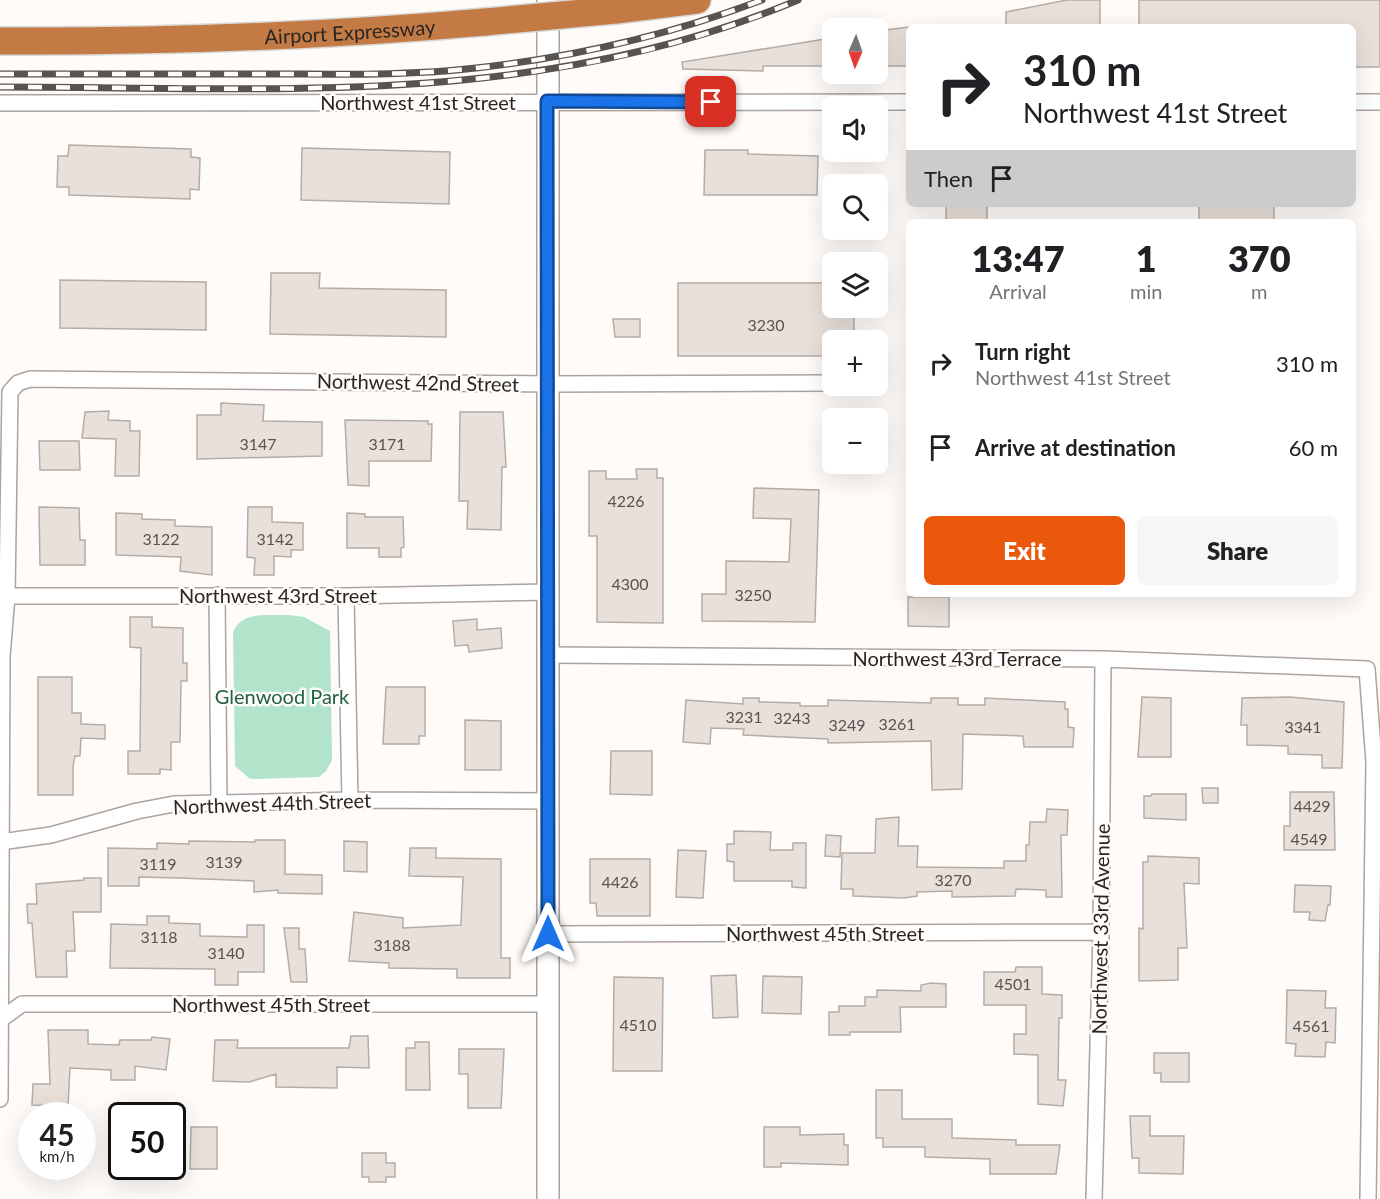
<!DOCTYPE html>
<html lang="en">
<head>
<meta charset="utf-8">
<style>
  body { margin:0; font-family:Lato,sans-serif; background:#f6f6f6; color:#202124; height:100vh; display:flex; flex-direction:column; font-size:22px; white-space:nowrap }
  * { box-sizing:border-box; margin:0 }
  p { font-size:20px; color:#757577 }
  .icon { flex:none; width:33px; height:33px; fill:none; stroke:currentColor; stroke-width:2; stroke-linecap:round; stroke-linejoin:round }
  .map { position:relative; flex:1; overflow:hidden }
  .side { position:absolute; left:906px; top:219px; width:450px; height:378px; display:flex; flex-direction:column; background:#fff; border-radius:9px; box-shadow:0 6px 24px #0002 }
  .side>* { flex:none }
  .top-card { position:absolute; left:906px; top:24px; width:450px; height:183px; border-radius:9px; box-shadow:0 6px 24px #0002; background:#fff; color:#202124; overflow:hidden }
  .needle { width:39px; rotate:182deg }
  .tools { position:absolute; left:822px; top:18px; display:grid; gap:12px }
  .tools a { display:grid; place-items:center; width:66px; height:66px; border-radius:9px; background:#fff; box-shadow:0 6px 24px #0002; font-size:30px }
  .speed { position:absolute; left:18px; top:1102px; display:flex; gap:12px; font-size:30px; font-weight:700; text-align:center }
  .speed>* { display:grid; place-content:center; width:78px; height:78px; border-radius:50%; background:#fff; box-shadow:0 6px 24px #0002; line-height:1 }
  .speed small { font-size:15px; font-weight:400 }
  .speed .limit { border:3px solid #111; border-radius:9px; background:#fff; color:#111 }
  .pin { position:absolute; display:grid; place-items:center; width:51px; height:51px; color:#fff; margin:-26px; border-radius:12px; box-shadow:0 3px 9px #0006 }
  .me { position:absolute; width:66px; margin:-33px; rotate:0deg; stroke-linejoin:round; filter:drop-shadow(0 0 4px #0008) }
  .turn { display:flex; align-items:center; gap:21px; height:126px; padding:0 18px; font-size:27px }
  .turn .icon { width:78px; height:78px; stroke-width:2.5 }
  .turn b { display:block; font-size:42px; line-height:51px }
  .then { display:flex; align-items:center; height:57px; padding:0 18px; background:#0003; gap:12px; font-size:22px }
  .eta { display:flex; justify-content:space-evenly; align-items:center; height:102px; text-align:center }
  .eta b { font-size:36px; font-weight:800; line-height:42px }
  .button { display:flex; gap:12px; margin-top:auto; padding:12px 18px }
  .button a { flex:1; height:69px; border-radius:9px; background:#ea580c; color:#fff; font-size:24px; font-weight:800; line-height:69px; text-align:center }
  .button a+a { background:#f6f6f6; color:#202124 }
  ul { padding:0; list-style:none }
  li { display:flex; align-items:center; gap:18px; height:84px; padding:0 18px }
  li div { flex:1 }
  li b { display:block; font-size:22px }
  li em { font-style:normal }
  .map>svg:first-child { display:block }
  .green { fill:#b1e4cb }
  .building { fill:#e9e0da; stroke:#b4aca6; stroke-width:1.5 }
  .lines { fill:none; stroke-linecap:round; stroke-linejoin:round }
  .minor-casing { stroke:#aca39e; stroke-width:18 }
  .secondary-casing { stroke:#aca39e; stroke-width:24 }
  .motorway-casing { stroke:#d8d8d7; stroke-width:30 }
  .minor { stroke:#fff; stroke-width:15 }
  .secondary { stroke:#fff; stroke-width:21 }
  .motorway { stroke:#c47a44; stroke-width:27 }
  .rail-casing { stroke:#565351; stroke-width:7 }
  .rail { stroke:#fefbf8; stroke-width:4.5; stroke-dasharray:14; stroke-linecap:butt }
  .motorway-bridge-casing { stroke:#d8d8d7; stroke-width:30; stroke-linecap:butt }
  .motorway-bridge { stroke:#c47a44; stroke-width:27 }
  .route-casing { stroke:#114b97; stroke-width:15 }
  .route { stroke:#1a73e8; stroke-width:10 }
  .labels { text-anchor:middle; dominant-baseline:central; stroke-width:5; stroke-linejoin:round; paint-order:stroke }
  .number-label { font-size:16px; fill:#585451 }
  .street-label { font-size:20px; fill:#282523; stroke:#fefbf8 }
  .park-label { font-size:20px; fill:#206148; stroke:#fefbf8 }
</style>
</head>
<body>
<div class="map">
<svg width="1380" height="1199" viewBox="0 0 1380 1199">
  <rect width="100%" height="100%" fill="#fefbf8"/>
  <path class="green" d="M289,615L304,617L330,631L332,760L326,771L319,777L250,779L235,766L233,632C242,610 268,616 289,615Z"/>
  <path class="building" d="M1067,0H1100V27H1006V12Z
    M1139,0H1380V67H1353V27H1139Z
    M909,27V66H878V31Z
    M832,38V66H763V71L683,69L682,62Z
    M69,145L191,149V157L200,158L199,190L190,189V199L69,195V187H57L58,156H68Z
    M302,148L450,152L449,204L301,200Z
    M705,150H748V154L818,156L817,195H704Z
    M946,204H987V222H946Z
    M1199,204H1274V222H1199Z
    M271,273H320L319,288L446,290V337L270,334Z
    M60,280L206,282V330L60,328Z
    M678,283H832V308H854V340H832V356H678Z
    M613,319H640V337H615Z
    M221,403L264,405L263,421L322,422V456L197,459V415H221Z
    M109,411L108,420L130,421V431H140L139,476H115L116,439L82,438L85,412Z
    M460,412H503L506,467H502L501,530L467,529L468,501H459Z
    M345,420L428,421V424H432L431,461H369V486L348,485Z
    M39,441H79L80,470H40Z
    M636,469H657V478H663V623L597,622V536H589V471H606V479H637Z
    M754,488L819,490L815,622L702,621V594H726V561L789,562L791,519L753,518Z
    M39,507L79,508L80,540H85V565H40Z
    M248,507H272V522L303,523V550H291V557L274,556V575H254L255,558L247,557Z
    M116,513L142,514V519L175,520V526L212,527V575L180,571L181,557L116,555Z
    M347,513L365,514V517H403L404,547L401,548V557H379V548H347Z
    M908,597H949V627L908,626Z
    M130,617H152V627L183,628V663H187V681H181L180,742H171V770L160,769V774H128V751H140L141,648L130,647Z
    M477,619V630L501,628L502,648L469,652L468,645L455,646L453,621Z
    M38,677H72V713H81V724L105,725V739L81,738L80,756H75L73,766V795H38Z
    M386,687H425V736H419V744H383Z
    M1142,697L1171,698V757H1138Z
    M1290,697L1344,702L1342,768H1322V755L1288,754V746L1247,745V725H1241L1242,698Z
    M743,698H759V702L800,703V706H828V700L931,703V698H958V705H985V698L1065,702V709H1068V727L1074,728L1073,747H1024L1023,736L963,734L962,789L932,790L931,741L828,743V739L743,735L744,729L711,728L710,744L683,742L686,700L743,704Z
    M465,720L501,721V770H465Z
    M611,751H652V795L610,794Z
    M1202,788H1218V803H1203Z
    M1290,792H1334L1335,850H1284V826H1290Z
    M1152,794H1186V820L1144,818V796H1151Z
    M1047,809L1068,810L1067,835H1061L1062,897H1046V890L1016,889L1015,896L952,897V891L917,892V896L904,898L853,896V889H841L842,853H875L876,819L899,817L898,846H918L917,867L1004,868V861H1026V845H1029L1030,822H1046Z
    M734,831L771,832L770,850H793V843H806V888L792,887V881H734V862L727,861V844H734Z
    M826,835L841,836L840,857L825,856Z
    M255,840H285V874L322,875V894L278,893V890L254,892V881L180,878L139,877V886H108V848L157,849V843L189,844V841L255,842Z
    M344,841L367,842V872L344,871Z
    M410,848H436V858L501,859V958H510V978H457V969L389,968V963L349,961L354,912L403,918V928L461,925L463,877L409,876Z
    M678,850L706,851L703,898L676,897Z
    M1148,856L1199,858V884L1184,883L1187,948H1178V980L1139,981V928L1143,929V862H1148Z
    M590,859H650V916H597L596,903H590Z
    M84,878H101V912H73L75,951H66L67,977H36L32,923H28L27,904H37L36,884L84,880Z
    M1295,885L1331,886L1330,905H1328L1325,921L1309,920L1310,912H1294Z
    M147,916H169V923L200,924V936L247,937V925H264V972H238V985H215V969L110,968L111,924L147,925Z
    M284,928H299V949H305L307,982H291Z
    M1016,967H1042V994L1062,995V1018H1059L1058,1080H1066L1063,1106L1038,1104V1055L1014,1054V1034H1026V1005H984V972H1015Z
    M736,975L738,1017L713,1018L711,976Z
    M763,976L802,977L801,1014L762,1013Z
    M614,977L663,978L662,1071H613Z
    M931,983L946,984V1007H900L901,1032H850V1035H829V1012H839V1006H865V997H877V990L921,991V985Z
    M1287,990L1326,991L1325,1008H1336L1335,1043L1326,1042L1325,1057L1295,1056L1296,1044L1286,1043Z
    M48,1030H88V1044L119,1045L120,1040H151L152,1037L170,1039L166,1070L135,1066V1080H111V1070L70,1068L68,1106L32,1105L33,1084H50Z
    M351,1036H368L369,1068L337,1067V1088L276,1087V1074L249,1082L213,1081L215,1040H238L237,1048H349Z
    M415,1042H429L430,1090H406V1048H415Z
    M459,1049H504L501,1108H468V1074H459Z
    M1154,1053H1189V1082H1161V1073H1154Z
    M876,1090H902V1119H952V1138L1016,1140V1145H1060L1056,1174H990V1159L925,1157V1147H883V1138H876Z
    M1130,1116H1150V1136H1184L1183,1174L1139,1173V1158H1132Z
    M191,1127H217V1169H190Z
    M764,1127H800V1135L844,1134V1145H848V1165L781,1163V1167H764Z
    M362,1153H386V1163H395V1177H386V1182H369V1177H362Z"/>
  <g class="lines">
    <g class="minor-casing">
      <path id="minor" d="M1353,102H1380
        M0,103L909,102
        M217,595L219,802
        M7,596H346L548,592
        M346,596L350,800
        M548,655L1103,659L1367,669L1374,762L1368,1199
        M0,842L51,835L137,811L174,804L350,800L548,801
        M548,934L1101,932
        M0,1020L22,1004H548
        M0,1099L2,656L7,596L10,392L18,383L30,379L547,384L830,383
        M1094,1199L1101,932L1103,659"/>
    </g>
    <g class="secondary-casing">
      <path id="secondary" d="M548,0V1199"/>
    </g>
    <g class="motorway-casing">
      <g id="motorway">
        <path d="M616,10L697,0"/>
        <path id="s1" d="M0,41C162,42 324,36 485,22"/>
      </g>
    </g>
    <use href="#minor" class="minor"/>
    <use href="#secondary" class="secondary"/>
    <use href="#motorway" class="motorway"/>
    <g class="rail-casing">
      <path id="rail" d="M0,74C89,74 179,74 268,74C337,74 407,76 476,68C575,57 670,35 762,0
        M0,87C273,87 541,109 798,0"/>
    </g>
    <use href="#rail" class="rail"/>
    <g class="motorway-bridge-casing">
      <path id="motorway-bridge" d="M485,22L616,10"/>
    </g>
    <use href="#motorway-bridge" class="motorway-bridge"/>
  </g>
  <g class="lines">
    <g class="route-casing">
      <path id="route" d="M548,934L547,101L711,102"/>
    </g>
    <use href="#route" class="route"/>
  </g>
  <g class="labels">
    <g class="number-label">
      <text x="766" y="324">3230</text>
      <text x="258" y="443">3147</text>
      <text x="387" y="443">3171</text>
      <text x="626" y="500">4226</text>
      <text x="161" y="538">3122</text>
      <text x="275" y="538">3142</text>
      <text x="630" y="583">4300</text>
      <text x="753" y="594">3250</text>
      <text x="744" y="716">3231</text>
      <text x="792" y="717">3243</text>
      <text x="897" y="723">3261</text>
      <text x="847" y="724">3249</text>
      <text x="1303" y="726">3341</text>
      <text x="1312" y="805">4429</text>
      <text x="1309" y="838">4549</text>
      <text x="224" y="861">3139</text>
      <text x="158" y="863">3119</text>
      <text x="953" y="879">3270</text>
      <text x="620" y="881">4426</text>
      <text x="159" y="936">3118</text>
      <text x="392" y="944">3188</text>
      <text x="226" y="952">3140</text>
      <text x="1013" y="983">4501</text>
      <text x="638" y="1024">4510</text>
      <text x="1311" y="1025">4561</text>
    </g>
    <g class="street-label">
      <text stroke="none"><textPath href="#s1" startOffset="350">Airport Expressway</textPath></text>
      <text x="418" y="102">Northwest 41st Street</text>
      <text transform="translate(418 382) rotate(1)">Northwest 42nd Street</text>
      <text x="278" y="595">Northwest 43rd Street</text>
      <text x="957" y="658">Northwest 43rd Terrace</text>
      <text transform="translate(272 803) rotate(-2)">Northwest 44th Street</text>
      <text transform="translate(1100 929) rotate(-89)">Northwest 33rd Avenue</text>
      <text x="825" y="933">Northwest 45th Street</text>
      <text x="271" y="1004">Northwest 45th Street</text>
    </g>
    <g class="park-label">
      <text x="282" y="696">Glenwood Park</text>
    </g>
  </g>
</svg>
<div class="tools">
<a><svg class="needle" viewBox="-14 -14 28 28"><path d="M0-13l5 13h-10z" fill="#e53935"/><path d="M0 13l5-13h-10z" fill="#757577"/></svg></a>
<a><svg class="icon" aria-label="sound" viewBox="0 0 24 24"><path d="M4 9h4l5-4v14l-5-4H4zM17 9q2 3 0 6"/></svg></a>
<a><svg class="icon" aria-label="search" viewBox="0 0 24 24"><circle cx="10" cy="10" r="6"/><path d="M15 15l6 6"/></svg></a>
<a><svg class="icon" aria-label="layers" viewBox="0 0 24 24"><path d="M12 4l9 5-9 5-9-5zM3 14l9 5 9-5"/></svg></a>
<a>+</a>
<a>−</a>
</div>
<div class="speed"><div>45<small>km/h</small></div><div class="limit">50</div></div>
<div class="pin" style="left:711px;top:102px;background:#d93025"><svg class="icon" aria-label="arrive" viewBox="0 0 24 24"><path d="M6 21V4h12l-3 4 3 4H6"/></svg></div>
<svg class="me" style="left:548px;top:934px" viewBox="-20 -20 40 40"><path d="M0-17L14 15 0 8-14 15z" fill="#1a73e8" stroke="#fff" stroke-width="4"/></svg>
<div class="top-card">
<div class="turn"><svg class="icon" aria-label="right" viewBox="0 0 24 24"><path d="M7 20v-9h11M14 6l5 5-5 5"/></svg><div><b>310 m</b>Northwest 41st Street</div></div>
<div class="then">Then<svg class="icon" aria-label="arrive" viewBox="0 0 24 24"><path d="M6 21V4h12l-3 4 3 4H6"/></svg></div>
</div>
<section class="side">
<div class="eta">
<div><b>13:47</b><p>Arrival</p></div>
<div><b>1</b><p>min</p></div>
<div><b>370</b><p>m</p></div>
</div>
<ul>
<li><svg class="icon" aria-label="right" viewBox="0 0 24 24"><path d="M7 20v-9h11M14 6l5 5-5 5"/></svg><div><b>Turn right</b><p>Northwest 41st Street</p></div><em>310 m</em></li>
<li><svg class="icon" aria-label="arrive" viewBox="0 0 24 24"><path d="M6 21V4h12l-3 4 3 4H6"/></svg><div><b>Arrive at destination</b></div><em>60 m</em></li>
</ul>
<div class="button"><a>Exit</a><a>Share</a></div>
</section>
</div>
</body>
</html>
